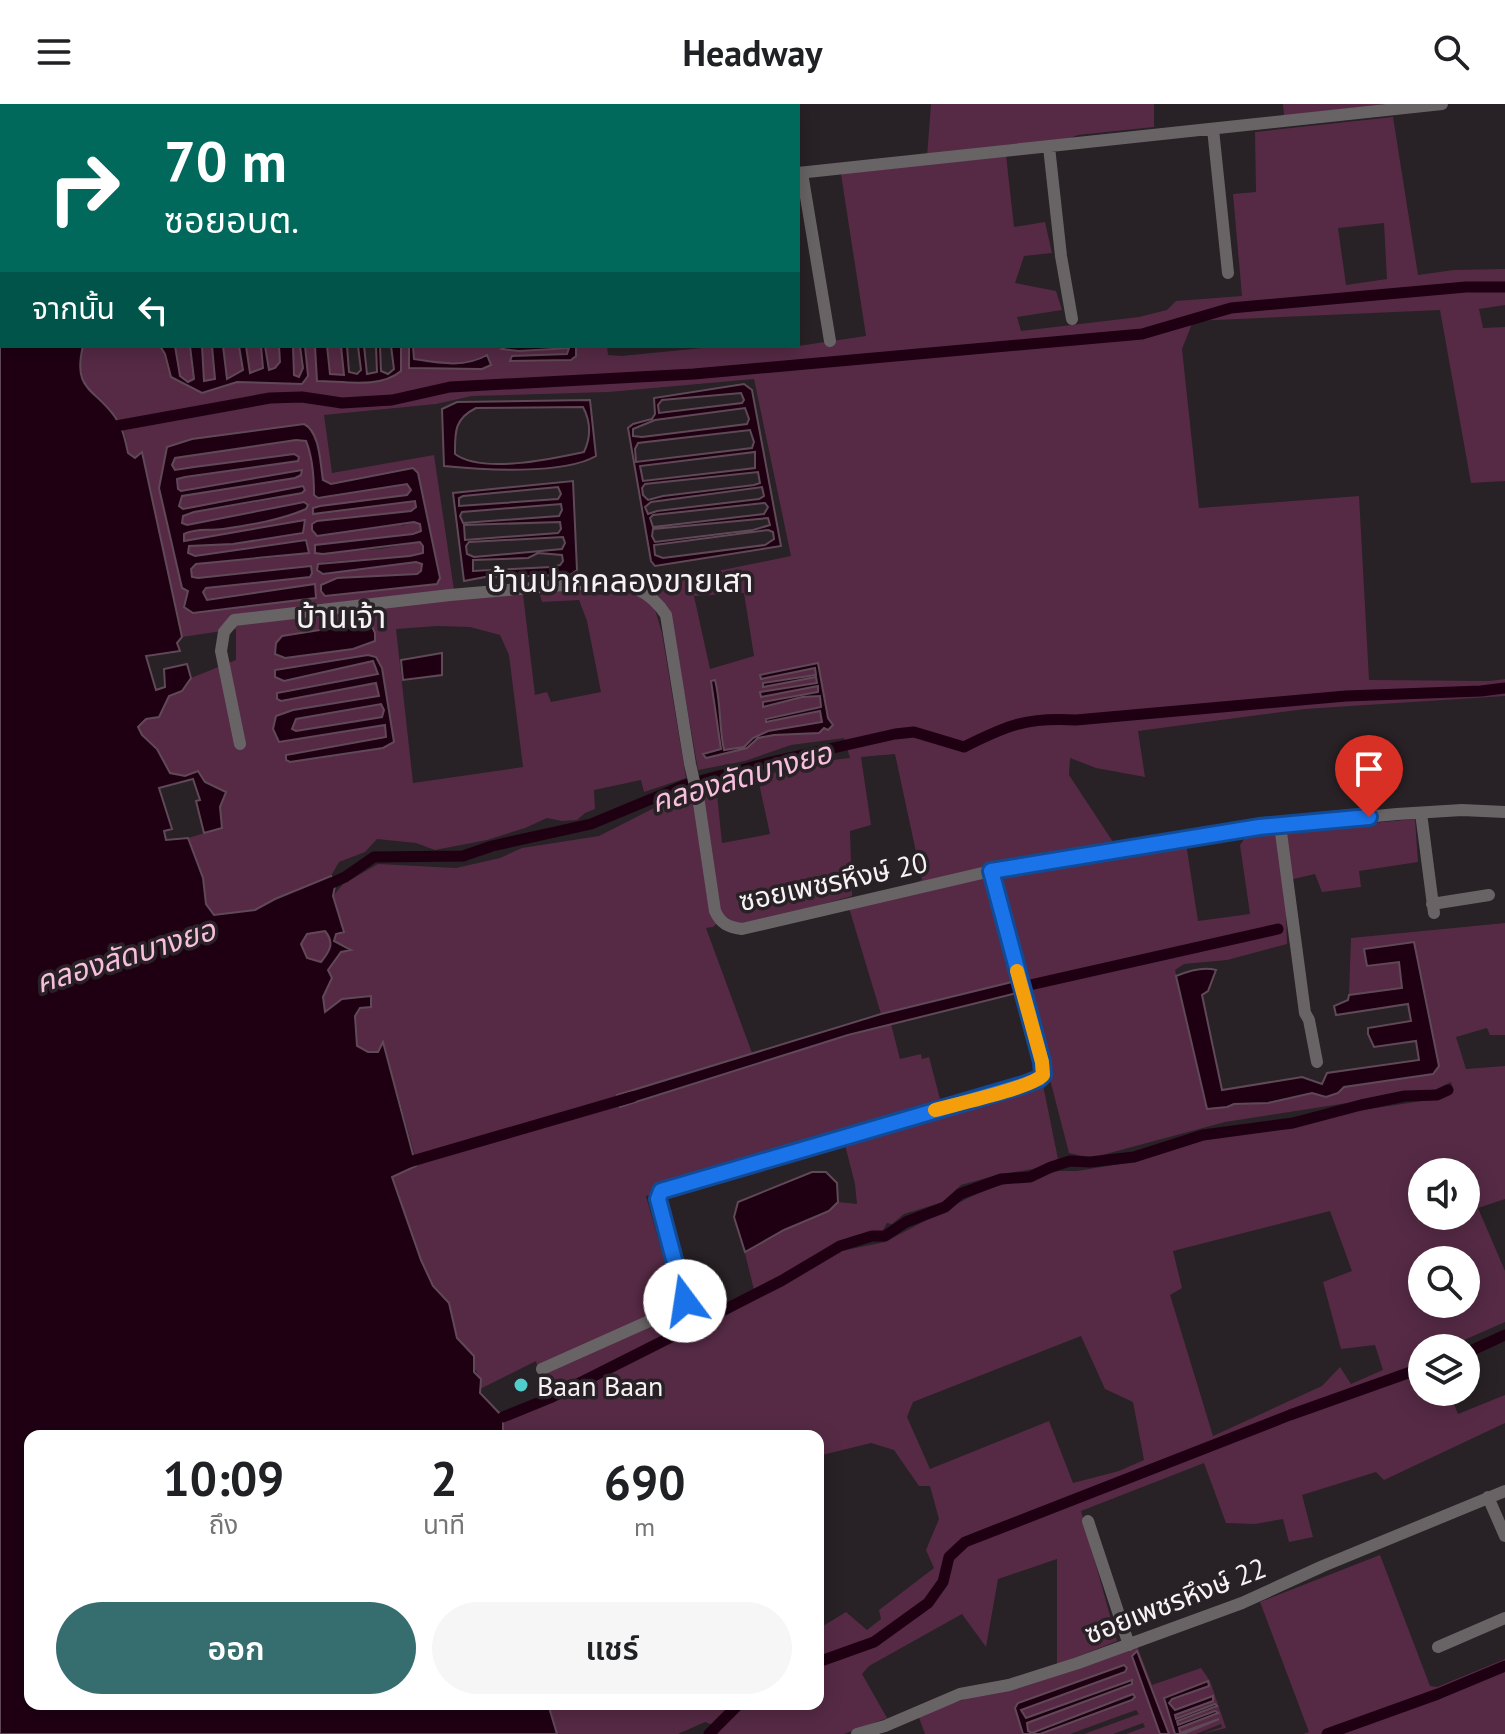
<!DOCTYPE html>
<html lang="th">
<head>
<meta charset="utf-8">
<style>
  body { margin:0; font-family:"PT Sans","Noto Sans Thai",sans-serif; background:#f6f6f6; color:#202124; height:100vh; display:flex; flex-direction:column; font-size:30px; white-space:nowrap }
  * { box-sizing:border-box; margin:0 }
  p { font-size:26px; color:#757577 }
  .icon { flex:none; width:44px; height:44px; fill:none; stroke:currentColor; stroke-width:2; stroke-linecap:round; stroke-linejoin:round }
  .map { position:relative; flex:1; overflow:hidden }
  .panel { position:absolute; left:24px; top:1326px; width:800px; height:280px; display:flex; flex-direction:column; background:#fff; border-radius:16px; box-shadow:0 4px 20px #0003 }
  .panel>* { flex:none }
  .banner { position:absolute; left:0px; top:0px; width:800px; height:244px; box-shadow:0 4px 20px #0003; background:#00695c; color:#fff; overflow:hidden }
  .buttons { position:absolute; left:1408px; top:1054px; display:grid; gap:16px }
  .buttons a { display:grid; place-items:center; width:72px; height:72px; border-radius:50%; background:#fff; box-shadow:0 4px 20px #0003; font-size:40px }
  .pin { position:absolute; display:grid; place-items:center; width:68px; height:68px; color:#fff; margin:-82px -34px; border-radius:50% 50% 50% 0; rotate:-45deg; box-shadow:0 0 8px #0007 }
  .pin .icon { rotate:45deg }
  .me { position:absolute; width:88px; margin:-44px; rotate:346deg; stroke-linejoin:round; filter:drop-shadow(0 0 6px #0008) }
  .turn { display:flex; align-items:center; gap:28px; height:168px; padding:0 32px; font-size:36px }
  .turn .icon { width:104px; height:104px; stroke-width:2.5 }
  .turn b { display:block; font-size:56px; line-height:68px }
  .then { display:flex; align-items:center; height:76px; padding:0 32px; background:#0003; gap:16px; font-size:30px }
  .eta { display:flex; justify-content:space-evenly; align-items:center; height:136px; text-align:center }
  .eta b { font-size:48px; font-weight:600; line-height:56px }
  .action { display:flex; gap:16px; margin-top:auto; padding:16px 32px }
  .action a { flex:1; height:92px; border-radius:48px; background:#366e70; color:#fff; font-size:32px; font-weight:600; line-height:92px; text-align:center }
  .action a+a { background:#f6f6f6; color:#202124 }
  header { display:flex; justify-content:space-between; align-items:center; height:104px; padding:0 32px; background:#fff; font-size:36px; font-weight:600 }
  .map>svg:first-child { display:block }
  .green { fill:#562a45; fill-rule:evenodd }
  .water { fill:#1f0013; stroke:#604957; stroke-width:2; fill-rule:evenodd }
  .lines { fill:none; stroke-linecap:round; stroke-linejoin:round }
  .canal { stroke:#1f0013; stroke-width:11 }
  .minor { stroke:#686466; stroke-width:12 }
  .route-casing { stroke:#114b97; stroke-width:20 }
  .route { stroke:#1a73e8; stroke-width:14 }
  .slow { stroke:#f59e0b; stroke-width:14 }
  .poi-dot { fill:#52cdcc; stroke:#282125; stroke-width:3 }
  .labels { text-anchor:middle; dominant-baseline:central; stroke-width:7; stroke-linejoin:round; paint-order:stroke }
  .street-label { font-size:28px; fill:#f7f2f5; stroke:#282125 }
  .poi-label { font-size:28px; fill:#f7f2f5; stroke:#282125; text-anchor:start }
  .water-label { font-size:30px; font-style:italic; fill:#f7bede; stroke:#282125 }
  .quarter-label { font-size:32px; fill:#f7f2f5; stroke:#282125 }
</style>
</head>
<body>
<header><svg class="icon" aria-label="menu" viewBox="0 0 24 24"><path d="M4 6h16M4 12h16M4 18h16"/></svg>Headway<svg class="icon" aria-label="search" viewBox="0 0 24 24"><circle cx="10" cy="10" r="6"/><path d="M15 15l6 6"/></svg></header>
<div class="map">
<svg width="1505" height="1630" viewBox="0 0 1505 1630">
  <rect width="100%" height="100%" fill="#282125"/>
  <path class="green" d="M90,0H416V2Z
    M931,0H1154V23L1078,31L1063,37L927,53Z
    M1283,0H1386L1284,12Z
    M1393,13L1418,171L1454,166L1505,165V201L1479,205L1483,224L1505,223V377L1471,379L1440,206L1193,217L1182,245L1199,404L1359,392L1369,576L1489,577L1505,575V592L1305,605L1138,627L1145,673L1096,664L1070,654L1069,671L1115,741L1186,739L1198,817L1250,810L1240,741L1247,731L1415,715L1418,758L1359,767L1361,783L1322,788L1315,770L1285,777L1287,840L1227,856L1184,860L1175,866L1207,1005L1227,1003L1234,1000L1268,999L1312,989L1326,993L1338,989L1344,983L1433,970L1399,858L1403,884L1349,891L1351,834L1505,819V931H1490L1487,924L1456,933L1466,965L1505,962V1095L1478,1104L1505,1167V1218L1446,1244H1422V1254L1418,1256L1422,1260V1288H1449L1458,1310L1505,1291V1319L1384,1376L1376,1368L1302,1391L1313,1433L1289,1438L1283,1415L1255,1420L1226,1419L1204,1359L1081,1407L1117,1537L1057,1561V1455L998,1475L986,1543L962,1510L869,1562L862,1570L887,1614L844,1630H718L721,1624L705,1618L678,1630H557L548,1600H818V1525L846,1508L867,1526L881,1515L879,1506L934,1464L926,1446L939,1415L930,1382H919L894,1346L871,1339L818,1352V1332H503V1317L662,1243L841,1147L885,1138L968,1094L993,1083L1059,1067H1077L1138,1057L1214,1033L1289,1024L1362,1006L1429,996L1453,988L1451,978L1437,985L1225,1018L1091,1054L1069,1049L1024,875L881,910L849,804L922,776L895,650L861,653L871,721L850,727L852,792L741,823L724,813L713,823L706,824L752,949L617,992L621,1003L791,948L891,920L900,955L921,950L922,955L929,953L940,995L874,1015L646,1092L683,1222L544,1291L536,1257L480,1285L481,1275L474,1264L473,1252L457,1234L449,1200L433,1182L421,1156L391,1073L415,1052L384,941L378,948H368L357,943L355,912L371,892L325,908L323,893L332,874L328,867L341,848L350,847L348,843L334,837L336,830L344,828L333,792L343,780L378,760L456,764L500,754L522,744L599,732L668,697L716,680L722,739L770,730L760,684L763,672L806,659L850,654L844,634L791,641L745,657L698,666L670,506L649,481L791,452L754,275L609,288L472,292L436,300L324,311L332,369L434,351L454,486L523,490L535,591L547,588L551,598L601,588L587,517L579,496L542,498L540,491L597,481L599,491L631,485L654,502L662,529L686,674L644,688L641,676L594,686L595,705L585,709L577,716L562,717L547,714L525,724L487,736L435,746L416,739L377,735L365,748L339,758L331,772L275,795L255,806L214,811L206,800L188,734L222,724L220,703L226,688L205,678L170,669L157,645L142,631L138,623L146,615L159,612L169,592L182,587L191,574L236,556V525L182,533L142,349L135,354L128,349C127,343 127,336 125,330C110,291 70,299 83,242H315L318,277L377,278L401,267V242H409L410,264L475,258L440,260L413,255V242H507L503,245L519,247L570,244L567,250L576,252V242H607L608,251L622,252L722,242H798L866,232L841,70L1006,51L1014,123L1045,118L1052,149L1024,152L1015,179L1056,187L1062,206L1017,213L1021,227L1139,213L1167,206L1176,197L1242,192L1233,90L1256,88L1255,28ZM1384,119L1387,175L1346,181L1338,124ZM315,332L323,376L331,380L413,364L418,369L440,474L437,480L325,492L337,474L417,470L421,467L422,460L417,458L323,470L324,458L409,452L423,449V442L420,438L380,445L315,449L361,436L413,430L421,427L420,420L414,418L401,422L416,403L415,397L322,410L320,402L407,391L411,386L407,380L318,394L314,391C314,373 313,354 306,337L296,336L174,354L172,361L175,366L194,363L294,350L299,353L297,357L177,375L178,386L181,387L294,367L182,392L179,403L183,405L303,382L276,395L194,408L182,412V419L187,421L304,398L308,401C286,417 249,421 222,425C209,427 196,424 183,430L184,438L305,417L233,440L188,442V449L195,452L282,453L195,460L191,465L192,473L198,475L311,462L206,484L203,487L207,496L314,480L184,503L188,487L182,484L159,384L167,343ZM744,489L754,552L710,565L694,492ZM437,522L470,523L500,531L509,551L523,663L413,679L396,525ZM817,559L828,614L818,629L774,631L757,634L747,644L706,654L721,646L711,577L715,576L723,646L744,643L753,634L768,627L822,618L821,607L767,618L766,614L822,603L820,592L802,593L764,603V598L818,588V582L761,593L760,588L818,579L816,573L764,583V579L816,571L815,564L762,575L760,572ZM1422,1068H1466V1112H1422ZM1330,1107L1352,1167L1323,1178L1341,1245L1375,1241L1383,1266L1351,1280L1340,1263L1322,1282L1213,1332L1170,1191L1182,1184L1173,1147ZM1422,1156H1466V1200H1422ZM1081,1232L1105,1285L1133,1298L1144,1356L1119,1367L1073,1379L1049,1317L930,1365L907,1313L913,1298Z
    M327,242H341L344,271L330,270Z
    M325,827C335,840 330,847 321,858L307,854L301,840L307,830Z
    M1043,981L1058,1055L1033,1065L997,1071L961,1081L943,1098L904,1110L892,1120L887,1119L882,1128C847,1128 829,1144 800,1162C785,1171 769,1178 754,1186L745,1149L784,1126L829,1107L838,1098L857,1100L855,1080L845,1041Z
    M1380,1451L1430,1582L1437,1583L1505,1555V1630H1303L1309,1628L1260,1498Z
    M1137,1542L1152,1581L1201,1564L1210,1577L1226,1624L1202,1630L1222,1623L1221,1620L1196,1630H1183L1201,1622L1179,1629V1624L1217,1609L1214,1607L1178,1621L1176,1617L1216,1604L1214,1600L1176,1615L1175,1611L1212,1597L1213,1593L1175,1606L1169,1599L1172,1595L1165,1592V1599L1175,1630H1169L1137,1547L1132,1552L1160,1630H1126L1145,1623L1143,1619L1113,1630H1084L1139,1610L1136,1606L1070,1630H1040L1132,1596L1032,1629L1028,1627L1027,1619L1132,1580V1577L1026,1614L1021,1605L1125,1568L1015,1604L1023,1630H925L918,1611L980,1590Z"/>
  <path class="water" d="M0,0L91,2H2V242H83C72,287 95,284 115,313C123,324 125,335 128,349L135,354L142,348L182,533L177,539L180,547L146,552L156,586L165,583L164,565L187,560L191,574L182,587L169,592L159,613L146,615L138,623L142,631L157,645L170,669L185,672L198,667L205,678L226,688L220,703L222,724L204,729L196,697L200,696L193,675L159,684L172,725L164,727L166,736L188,734L203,774L206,800L214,811L255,806L275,795L331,772L335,782L333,792L344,828L336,830L334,837L351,846L341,848L328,866L332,874L323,893L325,908L342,895L371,892V903L360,904L355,912L357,942L368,948H378L383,938L416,1062L392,1073L421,1156L433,1182L449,1199L457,1234L474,1252V1268L481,1275L480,1289L503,1313V1332H30V1600H548L557,1630H0ZM325,827C335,839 330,847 321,858L307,854L301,840L307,830Z
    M160,242H175L180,272L188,278L194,275L190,242H202L204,277L215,275L212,242H223L227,275L243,266L239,242H246L250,269L263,264L261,242H265L269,266L275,264L280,258L279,242H293L294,271L299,273L303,264L300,242H305L308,272L302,280L237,278L202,289L171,273L165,250Z
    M315,242H327L330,270L344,271L341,242H347L349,268L357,270L361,266L358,242H364L367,270L377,268L376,242H380L381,267L388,270L394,265L391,242H401V267C380,285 343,277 317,277Z
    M409,242H413L414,255C439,259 465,264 487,251L491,261L482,265L409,264Z
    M507,242H576V252L571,256L510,257L512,252L567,250L569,244L519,247L502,245Z
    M744,280L752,286L781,442L655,462L651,457L628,324L633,320L652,315L655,310L654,294ZM741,289L744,296L742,299L659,309L658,301L662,296ZM745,304L749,315L747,320L642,333L633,332V325L655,316ZM750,326L754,338L752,344L636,358L635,345L638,339ZM755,348V364L643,377L640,362ZM758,368L760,379L754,381L663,392L648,396L643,391L642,384L645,380ZM762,383L764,392L759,395L657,407L648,410L645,403L651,398ZM765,399L768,403L764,410L662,422L653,423L650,414L653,411ZM768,414L770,421L753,426L655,438L652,432L653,425ZM768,426L773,428L774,435L765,441L663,454L655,451L654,441Z
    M590,296L596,352C563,371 483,366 444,362L442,305L457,298ZM583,303C591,318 591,333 584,348C552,355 482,370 455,350C455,328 454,315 476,304Z
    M304,320C320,328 320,359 323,376L331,380L413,364L418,369L440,474L437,480L325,492L321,487V481L337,474L417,470L421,467L422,460L416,458L323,470L317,466L318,460L410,452L423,449V442L420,438L323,450L315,449V441L413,430L421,427L420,420L414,418L317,432L312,426V420L317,417L411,407L416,403L415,397L313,410V404L320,402L407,391L411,386L407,380L318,394L314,391C314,373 313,354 306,337L296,336L175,354L172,361L175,366L194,363L294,350L299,353L298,357L185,373L177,375L178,385L181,387L302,366L301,371L295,374L182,392L179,402L183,405L303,382L305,386L302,389L194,408L183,412L182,419L187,421L304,398L308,401L306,405C281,416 250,421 223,425C209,427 196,424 184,430V437L305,416L303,429L233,440L189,442L188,449L195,452L306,436L309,449L196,460L191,465L192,473L198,474L311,462L312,469L310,473L206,484L203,488L207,496L315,480L316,494L193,509L184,503L188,487L182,484L159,384L167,343L192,335Z
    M573,377L577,466L570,471L485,473L464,477L453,389ZM558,383L561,390L558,395L459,402V394L463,392ZM561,400L562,406L559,412L463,419L460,412L462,408ZM560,418L561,425L558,429L465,436L464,421ZM563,433L565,439L562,445L474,453L467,450L466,442L469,438ZM538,449L562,451L563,457L560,461L551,463L473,467V456L528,454Z
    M370,518L375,529V537L353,545L285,554L275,550L276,539L282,532Z
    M442,549V571L403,576L401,556Z
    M368,551L376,553L382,564L394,638L383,644L290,658L286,656V651L386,633L385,621L279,638L273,625L276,612L293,606L379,592L376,579L281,597L277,595V589L378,570L373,557L284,577L275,573V566ZM381,600L384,606L382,613L296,627L292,625L296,615Z
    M818,559L828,614L833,621L828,626L824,624L819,629L774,631L758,634L747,644L706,654L703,650L721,645L711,577L715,576C721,598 719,624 724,646L744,643L753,634L768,627L822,618L820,607L766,618V615L821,603L820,592L802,593L763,603V598L818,588V582L761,593L760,588L817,579L816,573L763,583V579L816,571L815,564L761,575L760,571Z
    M1414,838L1439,962L1433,970L1344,983L1338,989L1326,993L1312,989L1268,999L1234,1000L1227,1003L1207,1005L1176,872C1188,867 1203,862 1216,866L1208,887L1202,891L1222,986L1302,973L1322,980L1327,969L1419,956L1416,937L1374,943L1368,930V924L1411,917L1408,900L1336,911L1334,902L1348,896L1349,891L1402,884L1399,858L1367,862L1364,845Z
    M1012,878L1017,889L848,931L620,1003L617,991L881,910Z
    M812,1068H826L837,1079L838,1098L829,1107L784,1126L745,1148L734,1113L738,1098Z
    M1137,1547L1169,1630H1160L1132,1552Z
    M1124,1561L1127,1564L1125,1568L1021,1606L1026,1614L1132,1576V1580L1027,1619L1028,1627L1032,1629L1133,1590L1135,1593L1132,1596L1040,1630H1023L1015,1604L1018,1599Z
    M1208,1577L1209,1582L1172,1595L1169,1599L1175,1606L1213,1592V1597L1175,1611L1176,1615L1215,1600L1217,1602L1177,1617L1178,1621L1215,1607L1218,1609L1179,1624L1180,1629L1219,1615L1183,1630H1175L1164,1594Z"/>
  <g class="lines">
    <path class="canal" d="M105,324L270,294L302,293L342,299L392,296L450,283L694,270L1142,230L1231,204L1466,183H1505
      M323,783L345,773L374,753L463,752L492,742L591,720L685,681L771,658L895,630L914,628L964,643C1008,621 1027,613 1076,616L1346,592L1481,587L1505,584
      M1030,881L1278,825
      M402,1060L632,993
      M1466,1249L1505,1231
      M503,1313L550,1294L679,1229L781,1177L840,1142L872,1132H885L906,1118L945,1103L960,1090L1001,1075L1030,1073L1051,1063L1070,1057L1090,1058L1134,1053L1203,1031L1293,1019L1361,1001L1405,992L1437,991L1448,986
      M818,1558L874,1538L928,1499L943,1478L949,1453L965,1438L1290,1311L1422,1264
      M709,1630L739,1600
      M1327,1630L1438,1590L1505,1562"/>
    <path class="minor" d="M673,2V0
      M1213,25L1228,169
      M1049,43L1061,152L1072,215
      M798,69L1442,0
      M802,69L830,237
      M240,640L221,547L224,528L234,516L450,491L600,478C629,479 650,486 666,511L690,660L699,699L715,807C721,820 728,823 742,825L991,767L1182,735L1259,723L1397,710L1462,706L1505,708
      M1421,709L1434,809
      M1280,721L1305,909L1309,916L1317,958
      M1432,800L1489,791
      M542,1265L683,1202L685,1193L658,1095L661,1087L1039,975L1044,966L1042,958L991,767
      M1488,1393L1505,1432
      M1088,1417L1129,1541
      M1438,1543L1505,1514
      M857,1630L885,1622L960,1590L1009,1581L1078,1559L1242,1499L1323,1462L1505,1387"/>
  </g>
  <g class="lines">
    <g class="route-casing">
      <path id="route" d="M685,1197L658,1095L661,1087L1023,981L1039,975L1043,971L1042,958L991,767L1259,723L1369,713"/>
    </g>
    <use href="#route" class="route"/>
    <path class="slow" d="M935,1006C957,1000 1031,984 1043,971L1042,958L1017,867"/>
  </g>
  <circle class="poi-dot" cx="521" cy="1281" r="8"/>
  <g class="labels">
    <g class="street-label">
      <text transform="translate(833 777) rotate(-12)">ซอยเพชรหึงษ์ 20</text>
      <text transform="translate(1175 1496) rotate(-21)">ซอยเพชรหึงษ์ 22</text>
    </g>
    <g class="poi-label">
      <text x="537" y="1281">Baan Baan</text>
    </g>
    <g class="water-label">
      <text transform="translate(741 672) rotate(-16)">คลองลัดบางยอ</text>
      <text transform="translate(125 851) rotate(-17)">คลองลัดบางยอ</text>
    </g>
    <g class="quarter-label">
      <text x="620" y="476">บ้านปากคลองขายเสา</text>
      <text x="341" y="512">บ้านเจ้า</text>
    </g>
  </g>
</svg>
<div class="buttons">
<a><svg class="icon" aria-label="sound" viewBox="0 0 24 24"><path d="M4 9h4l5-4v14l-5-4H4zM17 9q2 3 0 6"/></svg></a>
<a><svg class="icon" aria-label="search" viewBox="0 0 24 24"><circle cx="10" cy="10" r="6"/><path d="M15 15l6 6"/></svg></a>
<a><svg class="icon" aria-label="layers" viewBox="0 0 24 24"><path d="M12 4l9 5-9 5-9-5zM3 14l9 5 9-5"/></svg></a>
</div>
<div class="pin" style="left:1369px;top:713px;background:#d93025"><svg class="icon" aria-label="arrive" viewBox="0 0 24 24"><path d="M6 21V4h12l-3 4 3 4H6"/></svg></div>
<svg class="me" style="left:685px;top:1197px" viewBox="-20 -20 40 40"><circle r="19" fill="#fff"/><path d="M0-13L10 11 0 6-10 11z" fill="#1a73e8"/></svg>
<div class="banner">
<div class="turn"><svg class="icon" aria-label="right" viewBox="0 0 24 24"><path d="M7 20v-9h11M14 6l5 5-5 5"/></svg><div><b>70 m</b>ซอยอบต.</div></div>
<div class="then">จากนั้น<svg class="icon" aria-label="left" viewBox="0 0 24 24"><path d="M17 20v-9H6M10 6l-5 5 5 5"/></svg></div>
</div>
<section class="panel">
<div class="eta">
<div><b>10:09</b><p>ถึง</p></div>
<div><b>2</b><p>นาที</p></div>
<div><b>690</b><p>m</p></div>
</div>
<div class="action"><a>ออก</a><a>แชร์</a></div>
</section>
</div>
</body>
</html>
